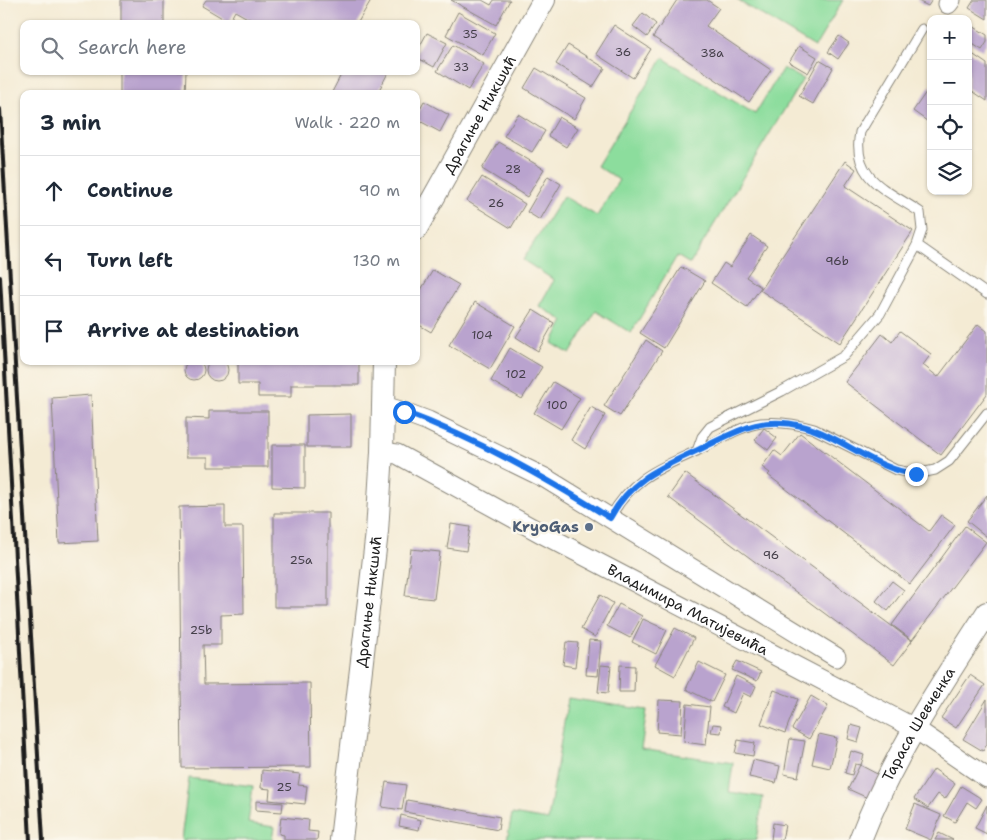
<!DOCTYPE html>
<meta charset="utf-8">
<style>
:root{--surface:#fff;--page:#f2f2f3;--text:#1f2937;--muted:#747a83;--line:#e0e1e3}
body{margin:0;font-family:"Shantell Sans",sans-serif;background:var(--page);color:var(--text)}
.controls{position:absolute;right:15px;top:15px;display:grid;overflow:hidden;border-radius:10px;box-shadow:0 1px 4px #0004}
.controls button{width:45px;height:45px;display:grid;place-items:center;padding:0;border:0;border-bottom:1px solid var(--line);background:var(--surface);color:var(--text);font:25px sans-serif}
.stop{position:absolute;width:15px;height:15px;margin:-11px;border:4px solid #1a73e8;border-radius:50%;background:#fff}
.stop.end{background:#1a73e8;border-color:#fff;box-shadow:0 1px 5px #0008}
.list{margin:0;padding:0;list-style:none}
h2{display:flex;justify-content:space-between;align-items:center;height:65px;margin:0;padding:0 20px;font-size:21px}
h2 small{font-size:16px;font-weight:400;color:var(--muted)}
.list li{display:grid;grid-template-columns:32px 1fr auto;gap:15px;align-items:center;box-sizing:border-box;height:70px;padding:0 20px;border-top:1px solid var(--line)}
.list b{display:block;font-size:19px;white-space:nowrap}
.list em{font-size:16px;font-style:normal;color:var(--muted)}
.icon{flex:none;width:28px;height:28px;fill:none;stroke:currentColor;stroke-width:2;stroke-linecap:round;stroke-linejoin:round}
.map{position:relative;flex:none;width:987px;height:840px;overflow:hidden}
.search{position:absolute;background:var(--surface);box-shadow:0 1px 4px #0004;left:20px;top:20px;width:400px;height:55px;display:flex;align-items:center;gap:12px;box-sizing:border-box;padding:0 18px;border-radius:10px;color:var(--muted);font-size:19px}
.panel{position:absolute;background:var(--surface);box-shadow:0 1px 4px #0004;left:20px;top:90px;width:400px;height:275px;border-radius:10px}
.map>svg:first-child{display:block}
.green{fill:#8cdd9d;stroke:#547c5c}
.building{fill:#b9a3ce}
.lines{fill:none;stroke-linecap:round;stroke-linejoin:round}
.service-casing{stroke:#888478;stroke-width:11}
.minor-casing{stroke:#888478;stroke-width:21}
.tertiary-casing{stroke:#888478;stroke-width:24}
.service{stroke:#fff;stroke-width:9}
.minor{stroke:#fff;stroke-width:19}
.tertiary{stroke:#fff;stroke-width:22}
.rail{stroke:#1c1c1c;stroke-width:4}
.route{stroke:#1a73e8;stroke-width:6}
.service-dot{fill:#5c6f8a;stroke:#fbf7ec;stroke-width:2}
.labels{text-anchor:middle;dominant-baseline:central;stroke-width:5;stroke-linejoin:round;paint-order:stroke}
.number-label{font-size:12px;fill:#433e48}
.street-label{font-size:15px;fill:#1c1c1c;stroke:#fbf7ec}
.service-label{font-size:15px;font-weight:bold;fill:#4e5e75;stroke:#fbf7ec;text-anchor:end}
</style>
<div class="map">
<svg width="987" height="840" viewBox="0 0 987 840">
<rect width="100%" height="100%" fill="#fbf7ec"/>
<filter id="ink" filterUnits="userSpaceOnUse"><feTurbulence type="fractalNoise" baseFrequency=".02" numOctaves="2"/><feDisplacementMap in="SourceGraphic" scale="10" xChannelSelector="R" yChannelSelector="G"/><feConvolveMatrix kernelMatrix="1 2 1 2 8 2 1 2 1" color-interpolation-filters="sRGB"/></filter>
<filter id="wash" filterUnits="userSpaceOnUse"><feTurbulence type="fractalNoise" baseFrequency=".0096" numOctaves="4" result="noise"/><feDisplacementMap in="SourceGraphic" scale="20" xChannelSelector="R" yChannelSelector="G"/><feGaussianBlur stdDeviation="1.12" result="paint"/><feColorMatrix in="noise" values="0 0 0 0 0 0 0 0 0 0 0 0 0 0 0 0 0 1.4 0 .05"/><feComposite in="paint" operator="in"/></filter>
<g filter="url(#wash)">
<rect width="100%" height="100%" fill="#f4ebd4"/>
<path class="green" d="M737,0H843L815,47Z
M663,58L755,114L783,68L803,79L690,264L677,256L631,333L596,311L570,354L552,343L564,321L539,306L554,280L523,260L563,196L597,216L619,180L597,166Z
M568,698L647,710L641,749L733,763L729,792L763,797L756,840H507L512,814L548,820Z
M189,778L253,786L248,823L274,827L272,840H181Z"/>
<g id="blocks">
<path class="building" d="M121,0H164V24H121Z
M206,0H371L357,24H258L235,11L229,22L202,6Z
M451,0H482L491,5L494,0H510L496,25Z
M677,0H707L719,8L706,26L771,70L749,102L653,37Z
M916,0H932L928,6Z
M974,0H987V19L969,8Z
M458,12L495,33L483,55L446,35Z
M643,13L656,24L647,37L633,26Z
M968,23L987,35V42L982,50L968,41Z
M614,25L651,49L633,78L596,54Z
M427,33L447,43L434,67L416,57V53Z
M839,36L849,43L838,59L828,52Z
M453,45L484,64L468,90L437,71Z
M568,45L605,68L593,87L556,64Z
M799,46L817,57L808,73L789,62Z
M968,51L987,64V101L968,88Z
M819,60L833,68L813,104L799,96Z
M536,68L586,98L574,119L524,88Z
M120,71H186L185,94H120Z
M343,71H389L377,94H331Z
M931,85V124L913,111Z
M424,101L449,115L440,132L416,119V116Z
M518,114L545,131L532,152L504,136Z
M559,117L578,128L566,147L548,136Z
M498,142L544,169L527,197L482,169Z
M845,161L856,169L845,186L913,231L840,343L760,290Z
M548,176L561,184L540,220L527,212Z
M482,177L525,204L511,228L467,201Z
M751,235L767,246L746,277L761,287L747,307L711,283L724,263L730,267Z
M681,267L705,281L664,348L640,333Z
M433,270L459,285L431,332L416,323V298Z
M475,302L515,326L490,369L449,345Z
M533,310L554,323L538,351L516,337Z
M978,324L987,331V394L941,455L845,382L882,334L892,342L900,331L931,354L923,365L938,377Z
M646,340L662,351L620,416L604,406Z
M510,348L542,367L522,399L491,381Z
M206 370a11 11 0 1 1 22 0a11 11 0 1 1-22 0Z
M184 370a10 10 0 1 1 20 0a10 10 0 1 1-20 0Z
M238,361H359V385H291V397H258V384H238Z
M553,382L580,398L561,429L534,413Z
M91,395L98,541L59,543L52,398Z
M591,407L605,415L585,449L571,440Z
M209,411H268V467H208V457H186V418L209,419Z
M351,414V447H307V415Z
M764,428L777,438L768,450L755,440Z
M800,433L929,531L941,515L955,525L910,584L768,475L770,473L762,467L774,450L782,456Z
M272,445H305V488L272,487Z
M685,473L912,641L894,665L668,497Z
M987,495V537L967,521Z
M225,506V527H243L244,614L221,615V645H203L204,684L310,683L311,767L182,768L179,507Z
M274,513H328V607H274Z
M451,524L470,527L466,551L447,548Z
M965,526L986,542L912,640L892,625Z
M411,549L440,552L434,599L405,596Z
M892,581L904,590L888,611L876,601Z
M600,595L613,603L595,637L581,629Z
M619,604L642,616L630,638L607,626Z
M643,619L667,630L656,654L632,642Z
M675,628L694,638L675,676L655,665Z
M589,640L601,641L598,676L586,675Z
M566,642L578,643L575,667L563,665Z
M737,661L761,672L757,681L732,670Z
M699,662L725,675L712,702L686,689Z
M601,665L611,666L608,693L598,692Z
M620,665L635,666L634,692H619Z
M970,675L985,685L956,728L941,718Z
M736,676L756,686L751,697L743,693L734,713L722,707Z
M774,690L798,699L785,733L761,724Z
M811,696L828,706L809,739L792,729Z
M987,699V744L983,751L963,739Z
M659,700L683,701L681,734L657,732Z
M687,704L710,707L706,745L684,742Z
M713,724L722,725L721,733L711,732Z
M851,725L862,728L858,742L848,739Z
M819,734L837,738L830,768L812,764Z
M790,739L805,741L798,777L784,774Z
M738,740L755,743L753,756L735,753Z
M851,751L864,755L861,765L855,764L852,775L845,773Z
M753,760L780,766L776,783L749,777Z
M860,765L881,776L870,799L848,789Z
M934,769L955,784L945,799L938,794L928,808L914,799Z
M262,770L300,774L298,785L307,786L305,804L269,800L270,789L261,788Z
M386,782L406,785L402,810L382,807Z
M961,786L982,799L976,808L967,802L955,822L944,816Z
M407,800L500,817L498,830L405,812Z
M256,801L283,803L282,812L256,810Z
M915,804L941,815L931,840L905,829Z
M987,805V834L975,828Z
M401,815L421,820L419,830L399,826Z
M281,817L309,820L308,831L318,832L317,840H284V835L279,834Z
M773,823L785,825L782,840H771Z
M939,833L953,840H935Z"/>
</g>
</g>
<g filter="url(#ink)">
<use href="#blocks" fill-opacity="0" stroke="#888478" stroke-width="1"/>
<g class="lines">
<defs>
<path id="service" d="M917,245L987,294
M697,451L702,437L710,427L782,391L844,356L880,314L917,245L922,230L920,212C887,190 851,179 860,132L922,29
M610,518C634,474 664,467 705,447C723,438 741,426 761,423C779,421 797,424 814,429L896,470L916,474L935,470L949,461L987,413"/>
<g id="minor">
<path d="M948,4L951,0"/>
<path d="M383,406L404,412L428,421L545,478L836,657"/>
<path id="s1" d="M382,452L397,454L541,533L914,728L987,778"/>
</g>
<g id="tertiary">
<path id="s2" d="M416,229L544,0"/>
<path id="s3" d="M341,840L377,532L382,452L384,361"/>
<path id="s4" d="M860,840C892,757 939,688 987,613"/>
</g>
</defs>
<use href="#service" class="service-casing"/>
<use href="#minor" class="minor-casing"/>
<use href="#tertiary" class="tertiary-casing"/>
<use href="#service" class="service"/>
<use href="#minor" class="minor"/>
<use href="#tertiary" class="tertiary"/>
<path class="rail" d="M0,109L43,840
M0,277L30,840"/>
</g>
</g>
<g class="lines" filter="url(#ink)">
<path class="route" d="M404,412C477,439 544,477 610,518C631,479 660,468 698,450C735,433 758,415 802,426C842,436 875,470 916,474"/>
</g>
<circle class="service-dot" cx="589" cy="527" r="5"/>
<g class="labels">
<g class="number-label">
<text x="470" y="34">35</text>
<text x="623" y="52">36</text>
<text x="712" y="53">38a</text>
<text x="461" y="67">33</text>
<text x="513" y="169">28</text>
<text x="496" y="203">26</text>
<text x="837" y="261">96b</text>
<text x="482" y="335">104</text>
<text x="516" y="374">102</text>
<text x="557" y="405">100</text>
<text x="771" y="555">96</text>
<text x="301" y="560">25a</text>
<text x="201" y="630">25b</text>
<text x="284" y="787">25</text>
</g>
<g class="street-label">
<text stroke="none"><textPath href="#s2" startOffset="131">Драгиње Никшић</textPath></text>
<text stroke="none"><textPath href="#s3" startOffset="240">Драгиње Никшић</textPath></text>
<text stroke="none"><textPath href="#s1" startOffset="345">Владимира Матијевића</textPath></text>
<text stroke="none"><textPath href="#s4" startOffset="130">Тараса Шевченка</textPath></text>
</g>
<g class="service-label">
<text x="579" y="527">KryoGas</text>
</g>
</g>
</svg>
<div class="controls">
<button>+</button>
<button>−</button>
<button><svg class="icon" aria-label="locate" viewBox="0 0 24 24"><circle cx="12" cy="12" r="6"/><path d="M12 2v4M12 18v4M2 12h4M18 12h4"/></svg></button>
<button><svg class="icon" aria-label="layers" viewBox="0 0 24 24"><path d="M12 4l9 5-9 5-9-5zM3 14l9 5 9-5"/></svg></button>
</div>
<div class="stop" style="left:404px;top:412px"></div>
<div class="stop end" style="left:916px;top:474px"></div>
<div class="search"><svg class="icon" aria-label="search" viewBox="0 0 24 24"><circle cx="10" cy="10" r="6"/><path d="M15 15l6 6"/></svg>Search here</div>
<section class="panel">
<h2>3 min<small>Walk · 220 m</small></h2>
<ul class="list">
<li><svg class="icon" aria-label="ahead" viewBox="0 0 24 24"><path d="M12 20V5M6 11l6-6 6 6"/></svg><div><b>Continue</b></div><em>90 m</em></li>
<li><svg class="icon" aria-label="left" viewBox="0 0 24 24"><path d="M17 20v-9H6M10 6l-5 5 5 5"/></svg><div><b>Turn left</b></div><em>130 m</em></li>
<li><svg class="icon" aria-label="arrive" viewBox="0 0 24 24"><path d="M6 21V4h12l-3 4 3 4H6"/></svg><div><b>Arrive at destination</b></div></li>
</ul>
</section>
</div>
